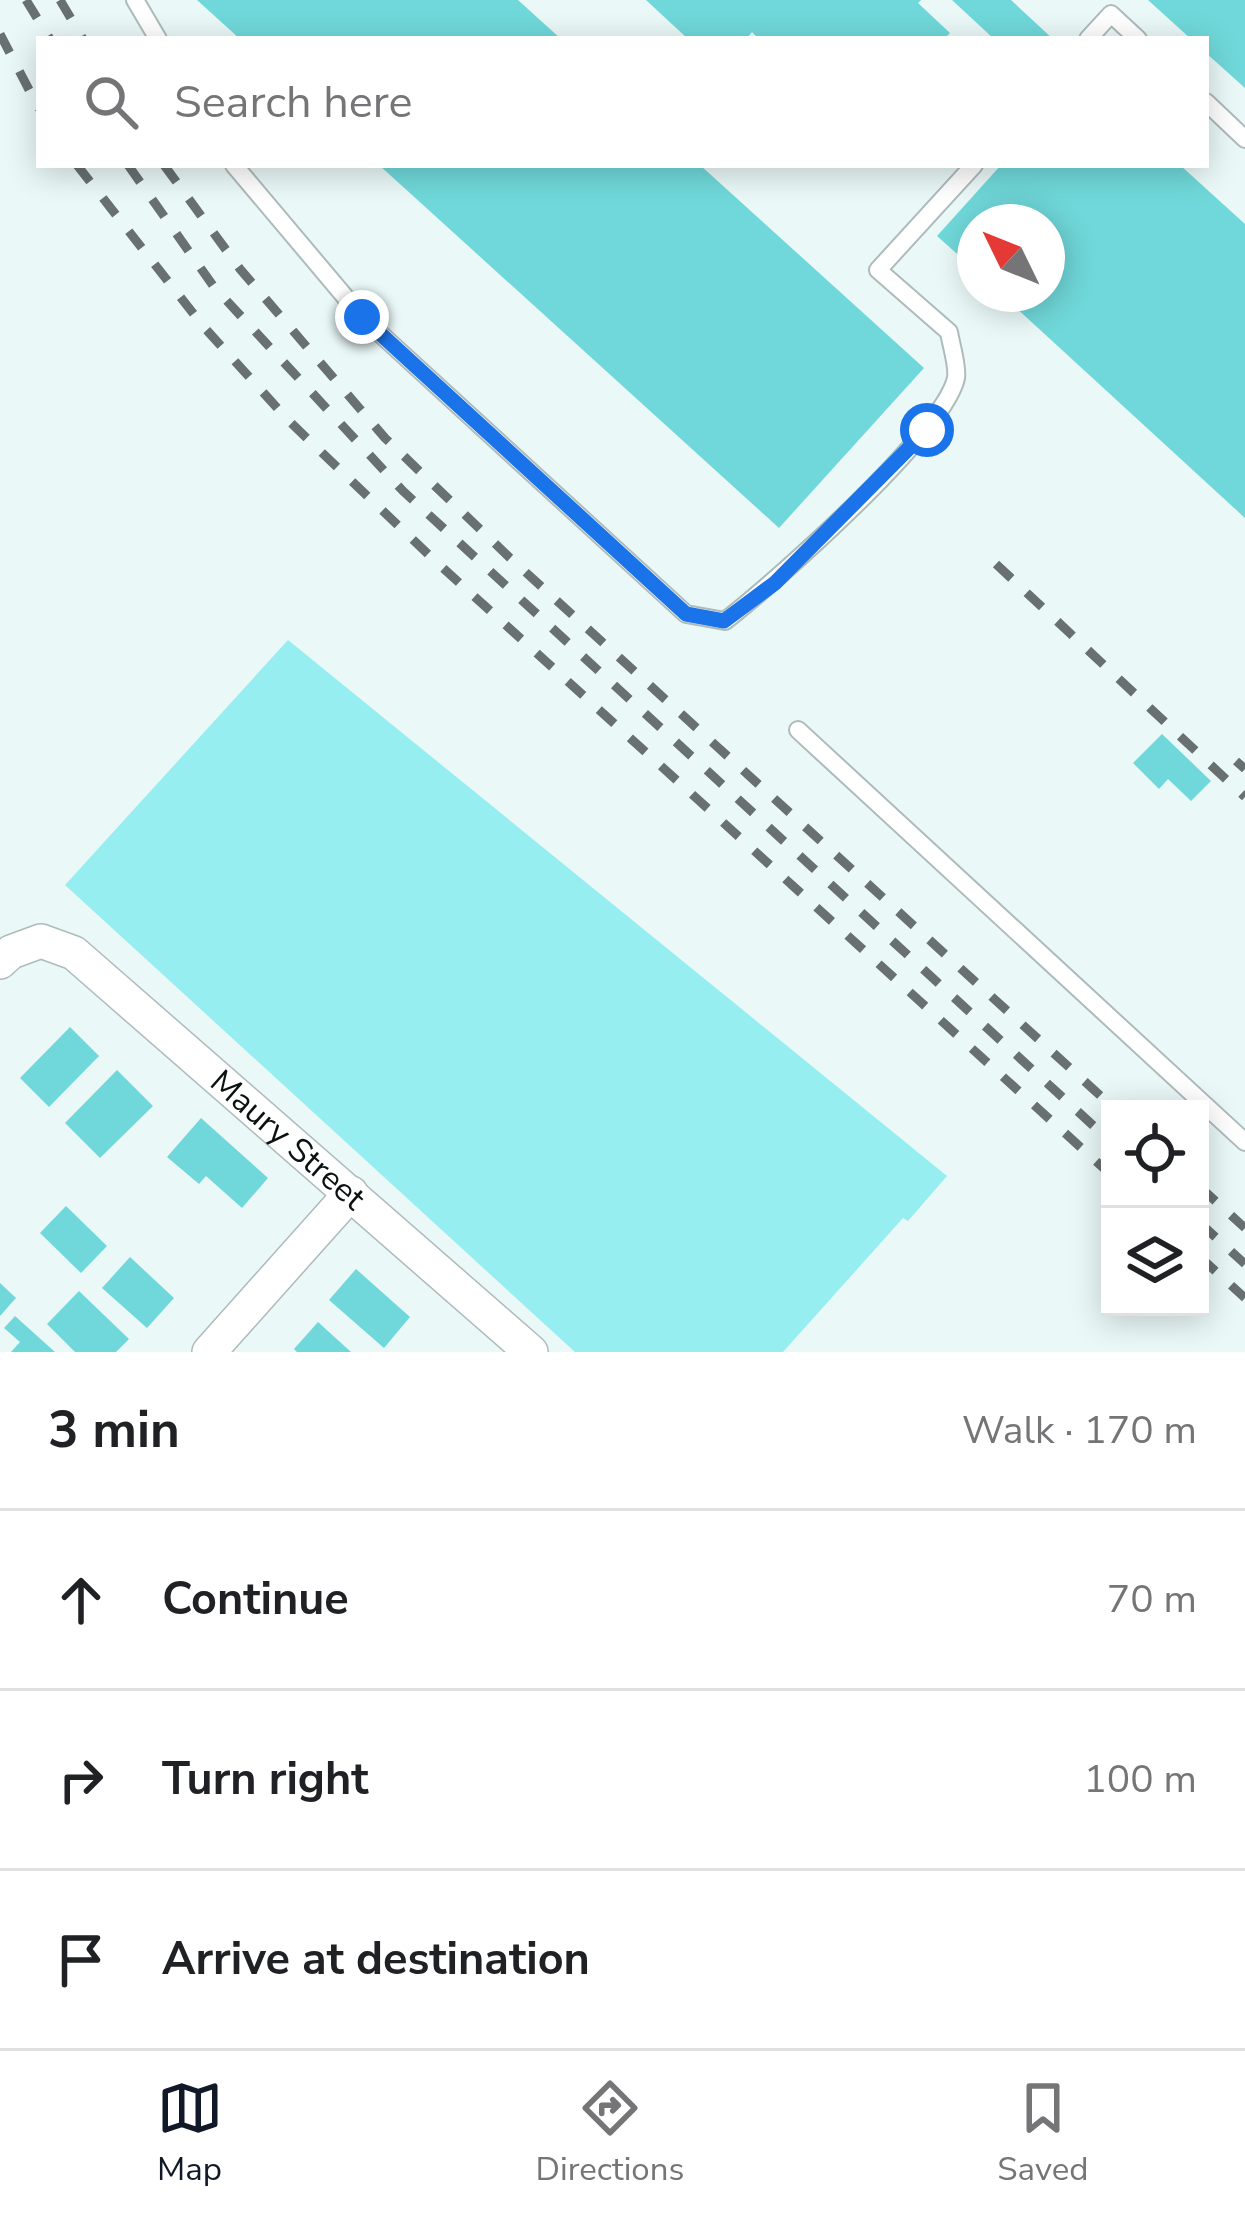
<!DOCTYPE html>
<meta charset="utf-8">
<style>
:root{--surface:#fff;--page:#f2f2f2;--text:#202124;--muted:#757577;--line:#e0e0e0;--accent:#111827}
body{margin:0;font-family:"Nunito Sans",sans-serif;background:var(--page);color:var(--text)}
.controls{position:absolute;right:36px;bottom:36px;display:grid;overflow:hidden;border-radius:0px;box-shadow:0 6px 30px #0003}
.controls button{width:108px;height:108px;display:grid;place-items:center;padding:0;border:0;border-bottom:3px solid var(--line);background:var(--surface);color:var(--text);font:60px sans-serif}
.compass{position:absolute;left:957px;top:204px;width:108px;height:108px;border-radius:50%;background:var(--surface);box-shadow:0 6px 30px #0003;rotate:313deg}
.stop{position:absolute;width:36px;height:36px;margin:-27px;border:9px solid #1a73e8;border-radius:50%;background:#fff}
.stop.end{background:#1a73e8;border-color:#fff;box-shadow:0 3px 12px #0008}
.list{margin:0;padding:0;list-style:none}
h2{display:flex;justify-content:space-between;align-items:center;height:156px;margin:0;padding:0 48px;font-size:51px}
h2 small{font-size:39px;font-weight:400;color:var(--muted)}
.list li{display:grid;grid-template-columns:78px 1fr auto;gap:36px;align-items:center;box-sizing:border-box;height:180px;padding:0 48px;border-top:3px solid var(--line)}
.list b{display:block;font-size:45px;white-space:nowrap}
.list em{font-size:39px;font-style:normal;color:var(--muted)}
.icon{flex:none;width:66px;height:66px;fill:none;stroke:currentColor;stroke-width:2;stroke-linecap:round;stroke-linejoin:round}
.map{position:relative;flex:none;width:1245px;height:1352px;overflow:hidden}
.search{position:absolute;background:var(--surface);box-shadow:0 6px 30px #0003;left:36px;right:36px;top:36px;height:132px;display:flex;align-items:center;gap:30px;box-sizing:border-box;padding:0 42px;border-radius:0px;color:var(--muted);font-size:45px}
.sheet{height:696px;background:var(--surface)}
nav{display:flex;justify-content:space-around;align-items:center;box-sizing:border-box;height:168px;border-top:3px solid var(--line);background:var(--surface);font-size:33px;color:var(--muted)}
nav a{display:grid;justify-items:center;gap:6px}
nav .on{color:var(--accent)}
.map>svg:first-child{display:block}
.green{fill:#97eef0}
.building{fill:#70d8da}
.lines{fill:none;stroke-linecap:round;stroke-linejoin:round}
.service-casing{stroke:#aebbbb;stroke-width:20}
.minor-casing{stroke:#aebbbb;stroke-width:36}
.service{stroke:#fff;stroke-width:16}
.minor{stroke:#fff;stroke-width:33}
.rail{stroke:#687070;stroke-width:9;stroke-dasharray:21 21;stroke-linecap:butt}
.route{stroke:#1a73e8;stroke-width:15}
.labels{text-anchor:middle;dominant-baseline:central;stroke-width:12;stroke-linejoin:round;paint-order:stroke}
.street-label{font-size:33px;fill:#0b1010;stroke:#fff}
</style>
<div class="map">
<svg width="1245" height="1352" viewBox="0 0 1245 1352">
<rect width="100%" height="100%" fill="#eaf8f8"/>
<path class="green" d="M288,640L947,1176L908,1221L903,1218L783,1352H575L65,885Z"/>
<path class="building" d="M197,0H518L561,39H240Z
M646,0H921L918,3L950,33L944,39H759L752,32L746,39H688Z
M952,0H1011L1053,39H994Z
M1148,0H1245V88L1206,53V39H1191Z
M379,165H700L924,368L779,528Z
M1001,165H1180L1245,224V518L1001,294H1047V222H975V270L937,236Z
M1162,734L1211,781L1191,801L1168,779L1159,789L1133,763Z
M70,1027L99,1056L49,1107L20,1078Z
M117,1070L153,1106L100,1158L65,1123Z
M201,1118L268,1178L242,1208L206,1176L199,1184L167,1157Z
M66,1206L107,1246L81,1273L40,1233Z
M130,1257L174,1298L147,1328L102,1288Z
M356,1269L410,1317L384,1348L329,1300Z
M0,1283L16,1298L0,1316Z
M79,1291L129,1339L116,1352H75L47,1324Z
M15,1316L55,1352H11L20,1342L4,1328Z
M318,1322L351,1352H297L294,1349Z"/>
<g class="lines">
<defs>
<path id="service" d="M135,0L158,39
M1088,39L1111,14L1138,39
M1206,102L1245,139
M234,165L362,317L686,614L725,621C774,583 944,433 956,378C958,366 951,345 949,332L878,270L974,165
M798,730L1245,1142"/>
<g id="minor">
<path id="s1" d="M0,962L11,952L41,941L74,953L531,1352"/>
<path d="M209,1352L351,1193"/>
</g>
</defs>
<use href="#service" class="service-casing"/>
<use href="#minor" class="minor-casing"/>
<use href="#service" class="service"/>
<use href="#minor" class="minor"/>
<path class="rail" d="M26,0L50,39
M60,0L83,39
M0,34L39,109
M77,165L203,326L289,421L432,558L1110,1174
M128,165L214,287L403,491L1110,1141
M164,165L240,269L385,438L510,558L1115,1109
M996,564L1245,797
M1236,761L1245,769
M1200,1187L1245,1228
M1200,1223L1245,1264
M1200,1257L1245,1298"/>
</g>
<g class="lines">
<path class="route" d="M362,317L686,614L724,621L775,583L927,430"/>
</g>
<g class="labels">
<g class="street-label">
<text stroke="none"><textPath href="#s1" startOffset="366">Maury Street</textPath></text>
</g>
</g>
</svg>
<div class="controls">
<button><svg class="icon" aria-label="locate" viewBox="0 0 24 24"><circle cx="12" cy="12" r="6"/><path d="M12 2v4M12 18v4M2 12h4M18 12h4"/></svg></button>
<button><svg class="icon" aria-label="layers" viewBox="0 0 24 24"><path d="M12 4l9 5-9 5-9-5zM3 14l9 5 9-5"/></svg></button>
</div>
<svg class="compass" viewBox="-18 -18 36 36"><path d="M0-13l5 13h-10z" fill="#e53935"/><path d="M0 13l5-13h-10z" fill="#757577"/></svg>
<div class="stop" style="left:927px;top:430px"></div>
<div class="stop end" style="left:362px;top:317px"></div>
<div class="search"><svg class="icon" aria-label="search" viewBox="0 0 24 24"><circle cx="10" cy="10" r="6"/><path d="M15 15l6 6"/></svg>Search here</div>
</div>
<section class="sheet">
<h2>3 min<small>Walk · 170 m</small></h2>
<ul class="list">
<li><svg class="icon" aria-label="ahead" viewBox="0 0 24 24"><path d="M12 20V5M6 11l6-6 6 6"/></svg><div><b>Continue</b></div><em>70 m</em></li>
<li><svg class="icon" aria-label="right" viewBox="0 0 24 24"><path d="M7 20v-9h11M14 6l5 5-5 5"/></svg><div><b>Turn right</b></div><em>100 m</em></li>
<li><svg class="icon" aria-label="arrive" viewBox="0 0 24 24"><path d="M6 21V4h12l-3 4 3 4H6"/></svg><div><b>Arrive at destination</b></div></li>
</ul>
</section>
<nav>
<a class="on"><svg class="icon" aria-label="map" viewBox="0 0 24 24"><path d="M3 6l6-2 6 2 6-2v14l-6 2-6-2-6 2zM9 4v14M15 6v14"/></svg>Map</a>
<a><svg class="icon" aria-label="directions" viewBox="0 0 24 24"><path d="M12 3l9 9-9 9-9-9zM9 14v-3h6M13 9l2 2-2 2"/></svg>Directions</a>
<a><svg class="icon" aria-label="saved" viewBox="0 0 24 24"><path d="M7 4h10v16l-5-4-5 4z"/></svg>Saved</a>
</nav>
